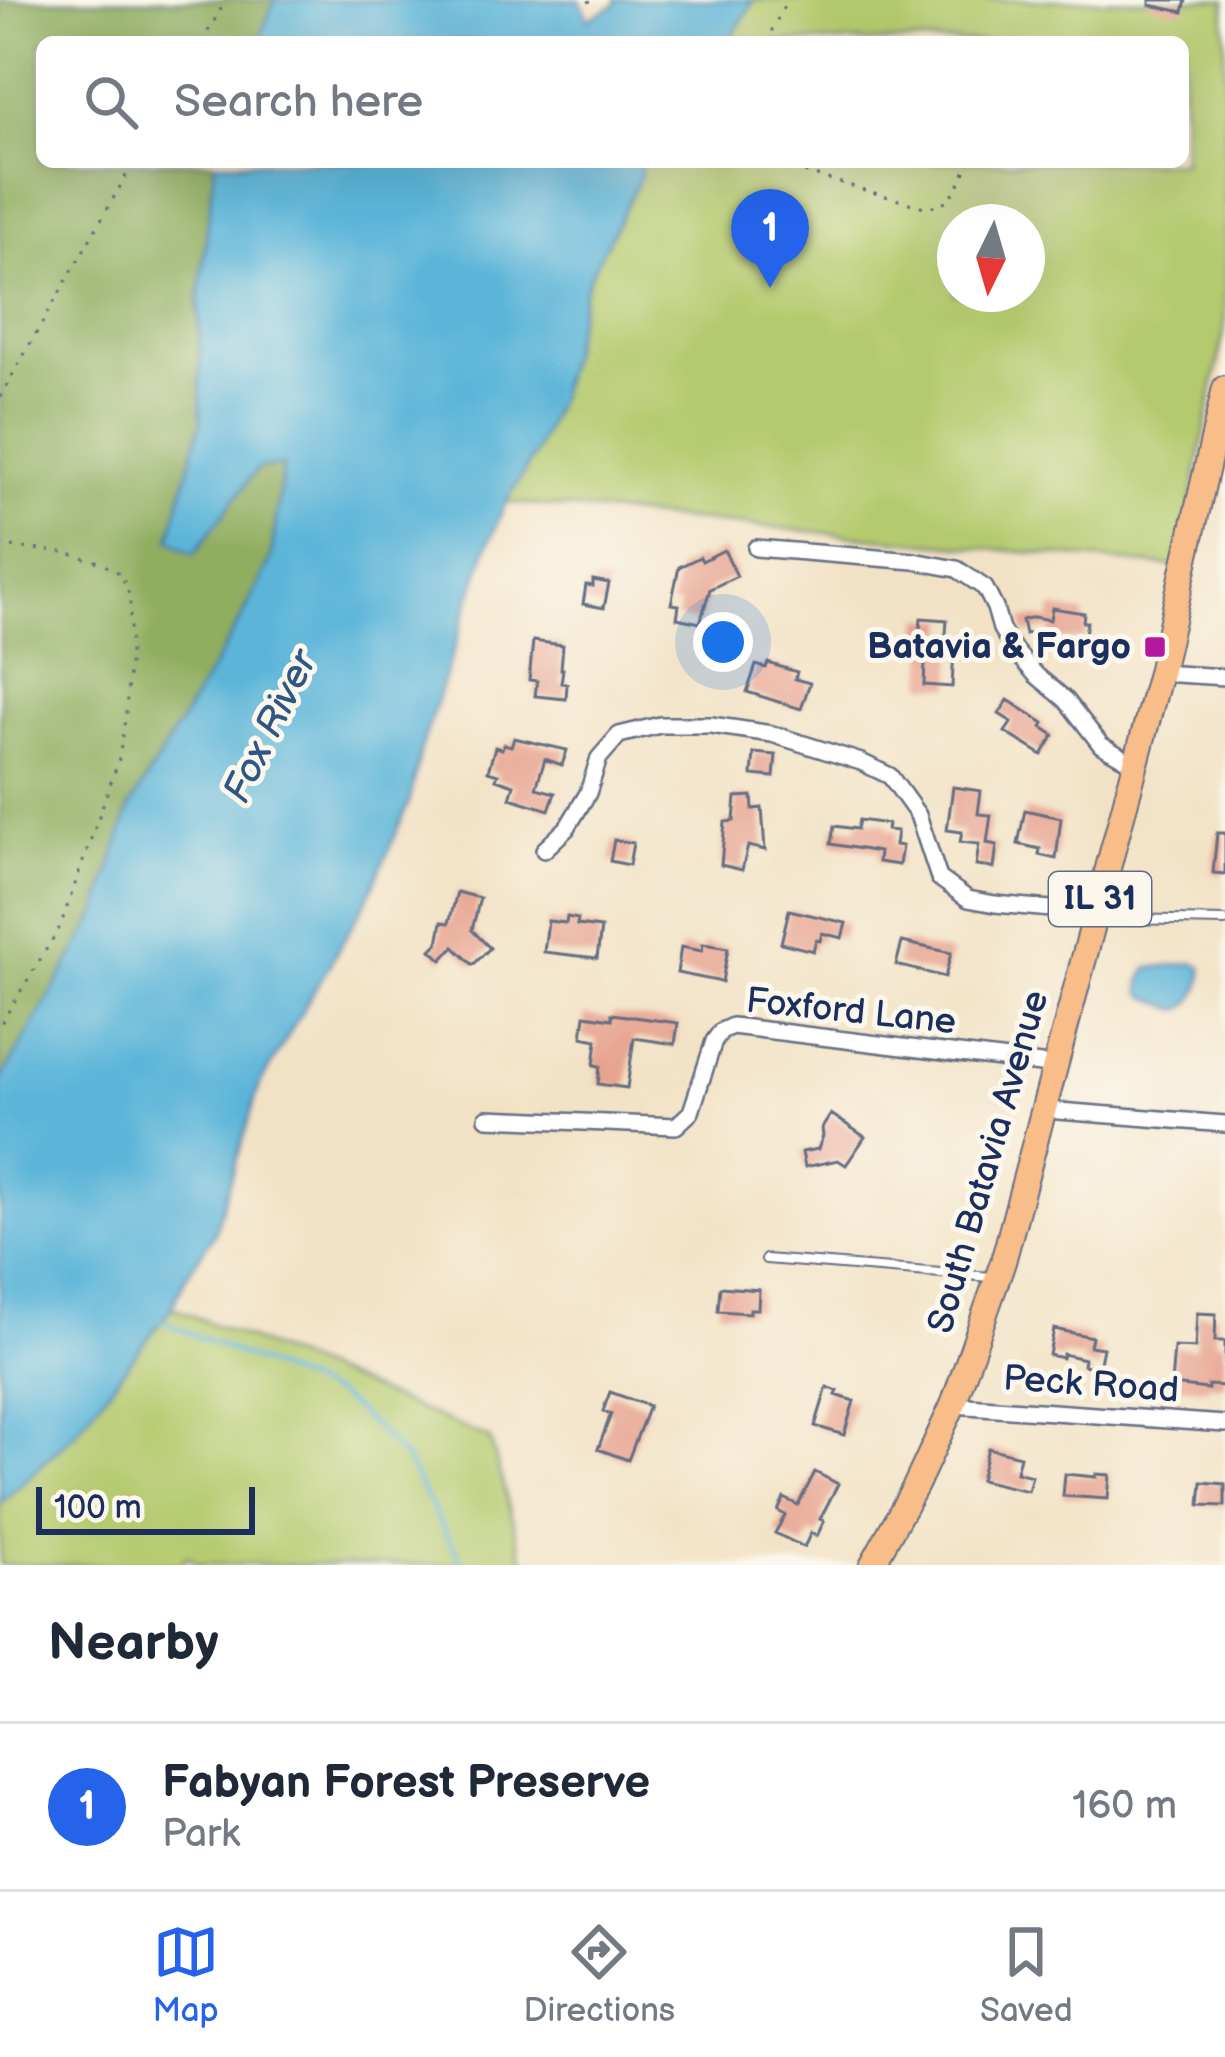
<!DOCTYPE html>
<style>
:root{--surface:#fff;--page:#f6f6f7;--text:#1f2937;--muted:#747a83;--line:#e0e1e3;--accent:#2563eb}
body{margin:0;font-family:"Balsamiq Sans",sans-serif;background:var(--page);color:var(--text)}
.compass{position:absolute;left:937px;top:204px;width:108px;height:108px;border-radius:50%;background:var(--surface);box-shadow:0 12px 48px #0002;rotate:185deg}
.scale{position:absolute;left:36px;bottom:30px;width:219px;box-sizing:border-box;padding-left:12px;border:6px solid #1b2f5e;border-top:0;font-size:33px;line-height:42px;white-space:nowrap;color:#1b2f5e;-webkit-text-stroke:9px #fbf7ec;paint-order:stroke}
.you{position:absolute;left:723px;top:642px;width:42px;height:42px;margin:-30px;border:9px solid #fff;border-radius:50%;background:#1a73e8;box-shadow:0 0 0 18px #1a73e833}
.badge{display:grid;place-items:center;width:78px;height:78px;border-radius:50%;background:var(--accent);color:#fff;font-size:39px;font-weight:700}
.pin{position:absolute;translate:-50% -99px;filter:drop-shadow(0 3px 6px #0008)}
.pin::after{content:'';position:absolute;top:63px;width:42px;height:36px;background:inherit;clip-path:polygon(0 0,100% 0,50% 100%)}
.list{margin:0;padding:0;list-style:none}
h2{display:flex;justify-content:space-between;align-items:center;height:156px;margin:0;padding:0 48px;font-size:51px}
h2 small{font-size:39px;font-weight:400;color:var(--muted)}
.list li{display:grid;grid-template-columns:78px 1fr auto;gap:36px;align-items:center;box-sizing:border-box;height:168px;padding:0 48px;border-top:3px solid var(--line)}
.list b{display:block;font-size:45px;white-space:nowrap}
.list p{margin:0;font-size:39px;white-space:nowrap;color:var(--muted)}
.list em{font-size:39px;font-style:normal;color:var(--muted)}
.icon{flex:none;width:66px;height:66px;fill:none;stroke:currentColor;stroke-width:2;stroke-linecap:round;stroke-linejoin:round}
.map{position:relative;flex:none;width:1225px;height:1565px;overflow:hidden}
.search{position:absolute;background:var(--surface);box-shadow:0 12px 48px #0002;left:36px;right:36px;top:36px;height:132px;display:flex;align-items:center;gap:30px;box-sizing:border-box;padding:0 42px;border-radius:18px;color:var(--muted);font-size:45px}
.sheet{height:324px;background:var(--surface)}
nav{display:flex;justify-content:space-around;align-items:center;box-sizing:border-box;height:168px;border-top:3px solid var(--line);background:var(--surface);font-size:33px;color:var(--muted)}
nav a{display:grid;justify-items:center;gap:6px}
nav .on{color:var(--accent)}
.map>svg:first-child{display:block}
.green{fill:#b5ca6e;stroke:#687c66;stroke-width:3;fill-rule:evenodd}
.forest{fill:#90ae61;stroke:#566e60;stroke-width:3}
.water{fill:#5cb5d9;stroke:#3c729c;stroke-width:3}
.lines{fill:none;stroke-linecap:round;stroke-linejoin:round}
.stream{stroke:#5cb5d9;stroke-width:4.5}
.building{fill:#e7a28f}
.service-casing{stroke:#666e82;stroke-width:12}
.minor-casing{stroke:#666e82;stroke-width:20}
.primary-casing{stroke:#666e82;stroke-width:28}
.path{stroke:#666e82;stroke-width:3;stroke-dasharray:3 9;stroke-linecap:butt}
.service{stroke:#fff;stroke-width:8}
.minor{stroke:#fff;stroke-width:15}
.primary{stroke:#f8bd89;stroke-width:24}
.poi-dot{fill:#b5179e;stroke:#fbf7ec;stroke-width:4.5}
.labels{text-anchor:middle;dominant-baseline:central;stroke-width:10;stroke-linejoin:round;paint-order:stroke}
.shield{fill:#fbf7ec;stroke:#5e6b89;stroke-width:3}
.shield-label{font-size:33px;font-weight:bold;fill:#1b2f5e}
.poi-label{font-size:36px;font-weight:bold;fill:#1b2f5e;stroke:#fbf7ec;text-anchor:end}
.street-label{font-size:36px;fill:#1b2f5e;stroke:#fbf7ec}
.water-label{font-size:39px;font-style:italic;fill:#2e5783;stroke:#fbf7ec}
</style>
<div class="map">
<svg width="1225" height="1565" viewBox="0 0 1225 1565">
<rect width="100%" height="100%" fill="#fbf7ec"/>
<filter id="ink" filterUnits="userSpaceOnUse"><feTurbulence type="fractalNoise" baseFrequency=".00833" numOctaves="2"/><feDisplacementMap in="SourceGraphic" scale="24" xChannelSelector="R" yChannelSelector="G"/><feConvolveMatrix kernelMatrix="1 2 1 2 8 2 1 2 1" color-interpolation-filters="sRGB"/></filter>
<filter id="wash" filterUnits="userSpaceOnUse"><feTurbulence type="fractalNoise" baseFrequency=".004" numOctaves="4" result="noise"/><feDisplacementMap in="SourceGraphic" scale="48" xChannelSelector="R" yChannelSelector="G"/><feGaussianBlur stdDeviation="2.7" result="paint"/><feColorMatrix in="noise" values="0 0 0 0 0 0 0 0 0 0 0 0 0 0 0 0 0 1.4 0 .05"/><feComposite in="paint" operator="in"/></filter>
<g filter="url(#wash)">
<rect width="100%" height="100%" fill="#f2e2c5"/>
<path class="green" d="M754,0H1225V327L1178,567L506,502L535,454L557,400L587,282L640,176L641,162H1183V42H729ZM955,222H1027V294H955Z
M172,1307L490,1439L525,1565H200L186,1556L181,1565H0V1504L75,1433Z"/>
<path class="forest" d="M0,0H275L258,42H42V162H215L199,300L201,422L170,539L195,553L257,468L283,466L271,559L243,616L129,808L97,915L0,1082Z"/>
<path class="water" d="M275,0H580L589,19L615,5L616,0H754L729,42H258Z
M215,162H641V176L587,282L557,400L535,454L506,502L488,545L421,749L410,800L368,898L260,1084L214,1234L186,1277L172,1307L75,1433L0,1504V1082L97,915L129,809L243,616L271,559L283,466L258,468L194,554L170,539L201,422L199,300Z
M1194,963L1202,968C1204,981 1201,987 1194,998C1183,1016 1176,1009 1160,1002C1142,994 1156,1004 1141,992V981L1148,968Z"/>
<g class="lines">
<path class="stream" d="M159,1320L338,1396L374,1426L406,1460L463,1565"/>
</g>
<g id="blocks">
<path class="building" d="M1150,0H1186L1183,12L1150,5Z
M724,550L737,576L710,589L700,623L677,618L679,605L671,604L679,567L700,557L702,561Z
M593,580L609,583L604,608L583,604L586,585L593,586Z
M1052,608L1084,613L1083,622H1087L1084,640L1074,638V641L1050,638L1051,628L1025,634L1022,620L1034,617L1050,620Z
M921,618L947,620L945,648H954L952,687L924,685L926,640H919Z
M533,641L563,645L561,669H563L561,683L567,684L566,699L535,696L537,681L529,680Z
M768,663L797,672L795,679L810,683L801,709L747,692L756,665L766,668Z
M1008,700L1044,723L1042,727L1054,735L1042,755L1005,732L1012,722L999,714Z
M514,738L567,750L562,765L545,759L536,788L555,793L549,810L510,798L514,785L496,779L498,774L488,771L495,747L502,749L504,744L511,746Z
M754,753L776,755L774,777L752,775Z
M953,787L981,791L978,814L991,815L987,843L997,845L994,868L976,866L979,844L960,842L962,832L947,830Z
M752,796L753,809L762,808L765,850L748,846L742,870L721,865L725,822L734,821L736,797Z
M1025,810L1061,818L1056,859L1039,855L1040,849L1018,844Z
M859,820L888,824L887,830L897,831L895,845L902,846L899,865L878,862L879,852L831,844L834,826L857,829Z
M1217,833H1225V874L1213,873Z
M614,840L633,843L629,865L610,861Z
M457,892L480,898L472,930L490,948L473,965L454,947L442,960L431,950L438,943L442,922L449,923Z
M789,910L846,923L842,938L822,933L820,941L816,940L813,951L781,943Z
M567,917L578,919L577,925L601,928L597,958L544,952L548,921L566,923Z
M902,942L951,953L945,977L896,965Z
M703,944L728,948L722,982L677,973L681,947L702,951Z
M612,1014L678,1023L675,1044L634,1038L627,1088L598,1084L600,1066L594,1065L597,1040L582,1037L585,1015L612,1019Z
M831,1114L865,1137L846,1165L838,1160L805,1167L802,1152L818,1149L823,1136L822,1128Z
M720,1287L759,1290L758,1309H750V1313L718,1311Z
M1197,1313L1216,1314L1215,1341H1225V1386L1208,1385V1389L1171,1385L1174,1347L1195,1348Z
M1054,1329L1092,1337L1090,1346L1103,1348L1099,1368L1083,1365L1084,1359L1063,1354L1062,1358L1049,1355Z
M827,1387L838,1391L836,1395L854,1401L844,1435L815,1426Z
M610,1392L649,1406L628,1460L598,1449L611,1414L603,1411Z
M988,1448L1020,1456L1016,1472L1032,1476L1028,1491L980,1480Z
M815,1472L838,1484L820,1519L824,1521L817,1536L811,1533L804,1547L775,1533L785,1515L778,1511L784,1498L798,1505Z
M1065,1474L1096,1477V1474L1110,1475L1108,1499L1063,1496Z
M1202,1482L1225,1484V1506L1200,1505Z"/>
</g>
</g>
<g filter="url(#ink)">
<use href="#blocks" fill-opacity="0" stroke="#666e82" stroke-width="3"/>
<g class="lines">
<defs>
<path id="service" d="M1101,914L1123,919L1225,921
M766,1259L991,1277"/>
<path id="minor" d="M756,548L914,561L957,569L985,588L995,608L1001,629L1015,651L1036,675L1066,700L1101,745L1136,765
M1160,673L1225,677
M544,850L567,828L588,793L599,758L619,735L660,725H711L772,734L861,762L890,776L918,815L939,878L968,899L995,904L1096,913
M1046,1110L1225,1124
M487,1118L676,1126L691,1112L714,1041L721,1031L732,1026L1057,1066
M953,1405L1225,1424"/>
<path id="primary" d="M872,1565L916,1485L953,1405L1003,1262L1160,673L1225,388"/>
</defs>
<use href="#service" class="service-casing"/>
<use href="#minor" class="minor-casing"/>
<use href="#primary" class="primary-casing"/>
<path class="path" d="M589,0L591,7
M202,42L226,0
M766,42L787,0
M770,162L919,206C953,209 956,188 970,162
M0,397L134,162
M0,546L63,552L99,562L121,574L130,597V650L126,713L119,759L60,927L0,1025"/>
<use href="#service" class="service"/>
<use href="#minor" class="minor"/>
<use href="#primary" class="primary"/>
</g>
</g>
<rect class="poi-dot" x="1143" y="635" width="24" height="24" rx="6"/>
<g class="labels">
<rect class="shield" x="1049" y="872" width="102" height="54" rx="9"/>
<g class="shield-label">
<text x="1100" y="899">IL 31</text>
</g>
<g class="poi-label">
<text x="1131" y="647">Batavia &amp; Fargo</text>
</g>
<g class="street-label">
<text transform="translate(851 1012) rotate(6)">Foxford Lane</text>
<text transform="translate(989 1162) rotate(-74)">South Batavia Avenue</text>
<text transform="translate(1091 1385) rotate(4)">Peck Road</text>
</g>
<g class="water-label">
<text transform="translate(271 727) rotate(-64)">Fox River</text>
</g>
</g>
</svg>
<svg class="compass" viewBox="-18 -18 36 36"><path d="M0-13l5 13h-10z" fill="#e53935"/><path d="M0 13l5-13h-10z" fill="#747a83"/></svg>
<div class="scale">100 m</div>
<div class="you"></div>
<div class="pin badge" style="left:770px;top:288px">1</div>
<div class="search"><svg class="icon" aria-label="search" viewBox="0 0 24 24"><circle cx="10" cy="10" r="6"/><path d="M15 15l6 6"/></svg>Search here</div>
</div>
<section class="sheet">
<h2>Nearby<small></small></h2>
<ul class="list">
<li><span class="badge">1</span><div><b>Fabyan Forest Preserve</b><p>Park</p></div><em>160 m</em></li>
</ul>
</section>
<nav>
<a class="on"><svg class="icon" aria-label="map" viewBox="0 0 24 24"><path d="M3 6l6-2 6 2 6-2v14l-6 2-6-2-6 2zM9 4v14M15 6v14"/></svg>Map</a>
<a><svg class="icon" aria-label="directions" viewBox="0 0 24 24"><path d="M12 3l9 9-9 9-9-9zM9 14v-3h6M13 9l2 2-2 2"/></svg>Directions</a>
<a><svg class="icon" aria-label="saved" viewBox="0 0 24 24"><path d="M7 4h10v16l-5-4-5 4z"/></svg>Saved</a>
</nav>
